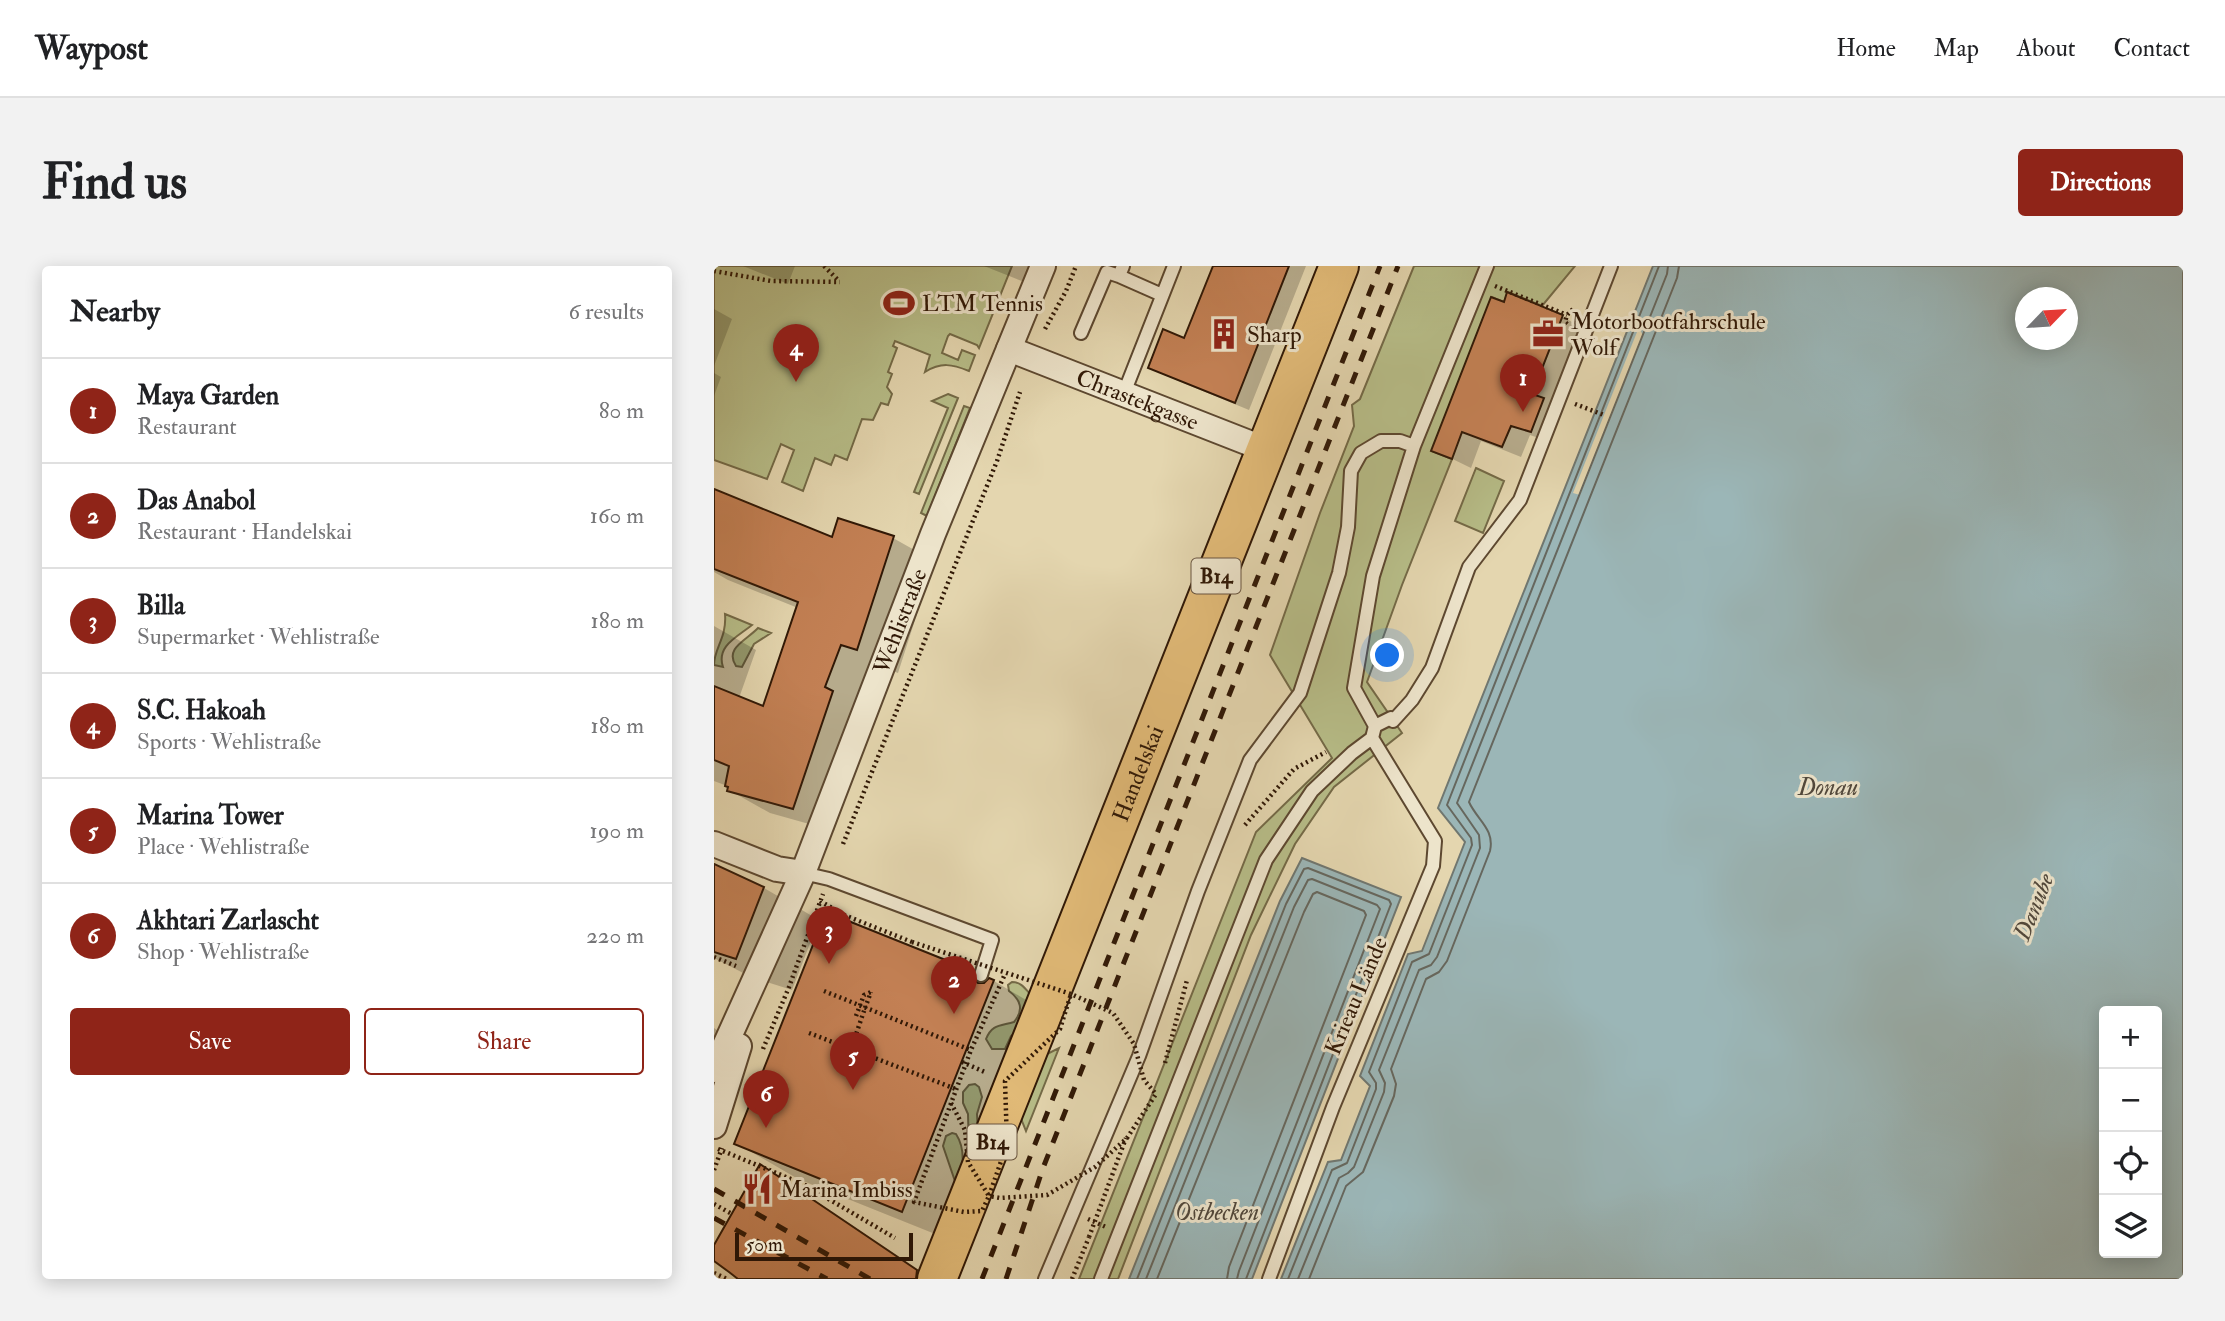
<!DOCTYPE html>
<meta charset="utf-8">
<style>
:root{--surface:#fff;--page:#f2f2f2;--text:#202124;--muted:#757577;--line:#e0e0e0;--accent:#8f2418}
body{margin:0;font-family:"IM FELL Double Pica",serif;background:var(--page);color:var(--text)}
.controls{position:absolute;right:21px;bottom:21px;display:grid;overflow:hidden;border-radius:7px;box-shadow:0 4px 18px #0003}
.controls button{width:63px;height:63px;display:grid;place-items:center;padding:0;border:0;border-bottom:2px solid var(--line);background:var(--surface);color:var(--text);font:35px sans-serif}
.compass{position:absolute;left:1301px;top:21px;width:63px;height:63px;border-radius:50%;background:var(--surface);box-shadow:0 4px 18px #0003;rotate:65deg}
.scale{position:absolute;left:21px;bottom:18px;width:178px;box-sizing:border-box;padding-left:7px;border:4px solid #301806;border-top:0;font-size:19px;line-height:24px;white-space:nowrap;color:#301806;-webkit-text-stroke:5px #ede4cb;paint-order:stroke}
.you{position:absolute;left:674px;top:390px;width:24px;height:24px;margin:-18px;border:5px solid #fff;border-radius:50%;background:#1a73e8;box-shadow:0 0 0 10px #1a73e833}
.badge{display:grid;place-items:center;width:46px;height:46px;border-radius:50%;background:var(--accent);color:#fff;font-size:23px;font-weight:700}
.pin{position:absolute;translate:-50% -58px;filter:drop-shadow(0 2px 4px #0008)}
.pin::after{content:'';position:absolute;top:37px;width:24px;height:21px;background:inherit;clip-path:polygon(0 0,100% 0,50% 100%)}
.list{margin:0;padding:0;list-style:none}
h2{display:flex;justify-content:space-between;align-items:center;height:91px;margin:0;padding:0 28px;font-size:30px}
h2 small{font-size:23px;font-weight:400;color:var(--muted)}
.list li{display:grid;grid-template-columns:46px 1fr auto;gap:21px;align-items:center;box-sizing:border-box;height:105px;padding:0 28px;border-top:2px solid var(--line)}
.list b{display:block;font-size:26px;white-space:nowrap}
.list p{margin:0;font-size:23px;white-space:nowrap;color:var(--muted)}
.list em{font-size:23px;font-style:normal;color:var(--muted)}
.actions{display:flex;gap:14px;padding:21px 28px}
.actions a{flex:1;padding:16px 0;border:2px solid var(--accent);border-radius:7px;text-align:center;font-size:24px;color:var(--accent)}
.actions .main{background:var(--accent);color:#fff}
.icon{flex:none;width:38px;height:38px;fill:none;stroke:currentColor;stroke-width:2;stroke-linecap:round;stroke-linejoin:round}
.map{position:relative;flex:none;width:1469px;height:1013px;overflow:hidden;border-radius:7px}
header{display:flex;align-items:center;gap:42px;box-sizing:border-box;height:98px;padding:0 35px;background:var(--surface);border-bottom:2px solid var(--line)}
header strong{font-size:33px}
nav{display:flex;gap:38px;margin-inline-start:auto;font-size:24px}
.intro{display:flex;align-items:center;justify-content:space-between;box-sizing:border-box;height:168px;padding:0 42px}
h1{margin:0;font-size:49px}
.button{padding:18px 32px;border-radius:7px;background:var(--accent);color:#fff;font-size:24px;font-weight:700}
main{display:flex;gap:42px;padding:0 42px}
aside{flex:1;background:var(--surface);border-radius:7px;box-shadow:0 4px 18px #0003}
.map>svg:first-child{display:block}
.green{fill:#b7bd88;stroke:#746a47;stroke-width:2}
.water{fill:#9bb6b7;stroke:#707770;stroke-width:2;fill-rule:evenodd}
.pier{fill:#e4d6af}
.shadow{fill:#0003}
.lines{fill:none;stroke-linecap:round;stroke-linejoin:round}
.shore{stroke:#66675e;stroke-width:2}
.building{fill:#c38054;stroke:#301806;stroke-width:2}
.lane-casing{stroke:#5d4830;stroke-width:16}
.street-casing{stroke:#5d4830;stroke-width:28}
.primary-casing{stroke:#301806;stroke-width:42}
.path{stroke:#301806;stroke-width:4.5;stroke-dasharray:2 3.5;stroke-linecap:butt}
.lane{stroke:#ede4cb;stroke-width:12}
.street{stroke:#ede4cb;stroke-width:24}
.primary{stroke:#e2bb78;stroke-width:38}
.rail{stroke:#301806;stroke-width:5;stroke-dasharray:12 12;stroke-linecap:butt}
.path-bridge{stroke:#301806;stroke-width:4.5;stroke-dasharray:2 3.5;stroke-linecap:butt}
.labels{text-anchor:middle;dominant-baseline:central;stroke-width:6;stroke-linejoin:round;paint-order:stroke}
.shield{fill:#ede4cb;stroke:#695541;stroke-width:2}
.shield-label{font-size:21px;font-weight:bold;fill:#301806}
.poi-label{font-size:23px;fill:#301806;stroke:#ede4cb;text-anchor:start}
.street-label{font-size:23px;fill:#301806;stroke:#ede4cb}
.water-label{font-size:24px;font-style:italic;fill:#50473b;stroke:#ede4cb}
</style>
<header>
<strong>Waypost</strong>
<nav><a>Home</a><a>Map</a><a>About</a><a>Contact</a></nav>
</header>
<div class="intro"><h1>Find us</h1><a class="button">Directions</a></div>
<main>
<aside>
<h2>Nearby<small>6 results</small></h2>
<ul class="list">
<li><span class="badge">1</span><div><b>Maya Garden</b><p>Restaurant</p></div><em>80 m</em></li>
<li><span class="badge">2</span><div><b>Das Anabol</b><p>Restaurant · Handelskai</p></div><em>160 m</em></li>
<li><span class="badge">3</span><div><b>Billa</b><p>Supermarket · Wehlistraße</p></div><em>180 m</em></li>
<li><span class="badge">4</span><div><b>S.C. Hakoah</b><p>Sports · Wehlistraße</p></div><em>180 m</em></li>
<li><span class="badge">5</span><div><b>Marina Tower</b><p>Place · Wehlistraße</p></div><em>190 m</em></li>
<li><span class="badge">6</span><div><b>Akhtari Zarlascht</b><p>Shop · Wehlistraße</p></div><em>220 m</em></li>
</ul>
<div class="actions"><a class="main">Save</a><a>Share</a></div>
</aside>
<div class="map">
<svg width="1469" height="1013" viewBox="0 0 1469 1013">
<rect width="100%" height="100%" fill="#e4d6af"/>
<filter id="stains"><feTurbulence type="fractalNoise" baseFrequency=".00286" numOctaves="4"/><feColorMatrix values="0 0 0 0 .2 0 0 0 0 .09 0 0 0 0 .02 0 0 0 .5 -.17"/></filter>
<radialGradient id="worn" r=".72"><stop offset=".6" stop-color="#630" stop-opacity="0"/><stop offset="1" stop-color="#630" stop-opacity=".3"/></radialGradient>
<path class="green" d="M0,0H298L265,82L263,79L236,68L234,70L228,87L244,94L248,84L261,89L255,105C238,98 227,96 211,106L216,89L181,75L179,80L183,82L174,106L178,108L173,121L178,128L174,139L167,137L159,154L148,153L133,194L121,189L117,199L101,192L89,225L68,216L80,184L67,178L53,213L0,194Z
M700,0H861L828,40L794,26L790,36L778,31L718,185L738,193L688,319L653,416L688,467L620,521L581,578L537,669L404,1013H365L542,566L618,492L556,389L606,247L640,160L638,139L646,133Z
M234,128L244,132L205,228L200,226L234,142L218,135Z
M250,140L256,142L213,250L207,247Z
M762,202L790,215L769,267L741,255Z
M11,348L38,359C23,371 2,380 9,401L0,399C0,382 13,372 11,348Z
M44,362L57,367L40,378L28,401L22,400C10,382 33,374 44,362Z
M298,716C309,716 312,725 320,732L319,751L297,770L291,783H278L272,773C278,758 286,760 300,756C310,744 307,734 295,725L294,719Z
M345,782L312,865L306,850L329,790Z
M261,818L265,821L268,831L263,848L264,866L255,885L254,848L249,837V826L255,819Z
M238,867L242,868C253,885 248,905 244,924L229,880L232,870Z"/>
<path class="water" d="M939,0H1469V1013H567L614,896L627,894L656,820L646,810L694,688L708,685L751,576L724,542ZM1311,32H1353V74H1311ZM1390,745H1443V987H1390Z
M588,592L687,631L538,1013H415L566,635Z"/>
<path class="pier" d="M925,61L929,70L866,229L859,227Z"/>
<path class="shadow" d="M29,0H81L74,18Z
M270,0H317L310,16Z
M501,0H592L535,144L450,109L436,101L471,74Z
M794,28L849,51L867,61L837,138L848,145L836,176L816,169L807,191L767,175L757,202L720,184Z
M0,43L18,53L0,100Z
M0,107L7,111L0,130Z
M0,225L119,273L125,255L179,272L220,295L184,407L168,401L159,450L120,565L56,547L15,524L16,521L0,515V360L42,384L25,432L50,442L84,342L14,314L0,306Z
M0,600L50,622L105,654L78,724L37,711L0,692Z
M258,707L274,716L276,714L280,715L341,751L251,980L84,913L22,877Z
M0,762L31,783L0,846Z
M47,901L72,915L217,1013H28L0,993V983Z"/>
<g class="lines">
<path class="shore" d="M423,1013L572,638L590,603L594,602L675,634L677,638L532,1013
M432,1013L580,641L594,614L598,613L663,639L666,643L525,1005L523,1013
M443,1013L590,646L599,628L603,626L650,645L652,649L515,1001L513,1013
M574,1013L618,904L633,897L662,823V817L655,806L698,696L715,688L758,579L757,572L733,539L945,0
M584,1013L625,912L634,907L640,901L670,826L671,817L665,804L705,704L717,699L723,691L766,582L765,569L743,537L953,8L954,0
M595,1013L632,920L649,906L680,830L682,818L677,803L712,713L725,706L733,695L776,585C781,563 763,554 755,536L963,12L965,0"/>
</g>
<path class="building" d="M499,0H575L521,137L434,102L449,63L470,72Z
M793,26L849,49L818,128L830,132L817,166L797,160L788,181L748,166L738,193L717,185L777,31L790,36Z
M0,223L118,271L124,252L180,270L143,384L127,379L111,421L119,425L79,543L13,525L14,521L11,520L15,500L0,494V420L49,440L84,336L0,303Z
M0,598L50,621L22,693L0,686Z
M112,646L259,705V712L264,717H270L275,712L280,714L188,946L20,878Z
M46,898L203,1004L202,1013H24L15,1006L0,995V979Z"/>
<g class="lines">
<defs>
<path id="lane" d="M409,0L405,10L448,29
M367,67L393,6L405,10
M410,127L460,0
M661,460L677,452L679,455L698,434L718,402L755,301L806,234L897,0
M89,607L115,613L278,674L267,709
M331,1013L425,790L484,625L536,494L586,427L625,307L634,261L637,205L647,187L667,175H686L700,180
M387,1013L552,594L598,525L638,487L658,472L661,460L640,422L659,310L700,180L773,0
M555,1013L619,841L719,600L721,575L658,472"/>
<g id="street">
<path id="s1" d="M295,83L553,184"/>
<path d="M0,578L63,603L89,607"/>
<path id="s2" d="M0,804L89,607L219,268L329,0"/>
<path d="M0,860L25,780"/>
</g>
<g id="primary">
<path id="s3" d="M223,1013L625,0"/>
</g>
</defs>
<use href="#lane" class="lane-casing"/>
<use href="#street" class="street-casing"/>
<use href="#primary" class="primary-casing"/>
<path class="path" d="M110,0L125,15
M0,5L57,15L126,16
M781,20L853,49
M857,62L851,56L853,49L860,42
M331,63L352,25L362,0
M861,138L890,149
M531,559L580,503L612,486
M129,578L283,195L306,126
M106,635L130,649L198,676
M0,691L22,700
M110,725L257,784
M151,742L157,726
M142,750L150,729L157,726
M95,767L242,823
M49,783L75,721L109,628
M248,796L273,807
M451,797L473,714
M4,883L89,918L181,972
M0,904L8,882
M0,938L18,948
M374,953L392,961
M0,1007L13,1013
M358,1013L375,971"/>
<use href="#lane" class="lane"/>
<use href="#street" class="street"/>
<use href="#primary" class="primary"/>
<path class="rail" d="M0,923L156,1013
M0,952L113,1013
M268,1013L666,0
M292,1013L329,902L684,0"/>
<path class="path-bridge" d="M198,676L357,728L399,747L420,778L430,814L442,828L413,872L381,901L333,929L286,932L275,930L293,878L291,815L346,763L357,728
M137,783L151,742
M237,837L251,864L254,896L275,930L268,945L250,946L200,936L257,784L291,708
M375,971L412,872"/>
</g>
<defs>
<symbol id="stadium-bare" viewBox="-9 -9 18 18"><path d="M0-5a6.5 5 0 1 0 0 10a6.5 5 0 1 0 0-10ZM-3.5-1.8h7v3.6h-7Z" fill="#8f2418" stroke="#ede4cb" stroke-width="2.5" paint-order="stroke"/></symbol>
<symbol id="building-bare" viewBox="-9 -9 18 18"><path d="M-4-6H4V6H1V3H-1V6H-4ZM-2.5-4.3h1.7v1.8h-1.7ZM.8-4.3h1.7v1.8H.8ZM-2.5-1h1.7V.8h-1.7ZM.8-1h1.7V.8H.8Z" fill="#8f2418" stroke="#ede4cb" stroke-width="2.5" paint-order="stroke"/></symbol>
<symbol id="office-bare" viewBox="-9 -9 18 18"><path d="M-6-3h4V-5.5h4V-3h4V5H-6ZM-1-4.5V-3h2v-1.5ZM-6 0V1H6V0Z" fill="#8f2418" stroke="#ede4cb" stroke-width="2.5" paint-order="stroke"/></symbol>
<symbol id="restaurant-bare" viewBox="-9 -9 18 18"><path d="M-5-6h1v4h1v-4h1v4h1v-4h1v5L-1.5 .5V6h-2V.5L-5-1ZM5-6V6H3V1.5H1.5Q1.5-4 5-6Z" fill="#8f2418" stroke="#ede4cb" stroke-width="2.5" paint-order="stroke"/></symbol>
</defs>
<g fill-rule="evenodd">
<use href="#stadium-bare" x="163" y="15" width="44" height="44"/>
<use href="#building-bare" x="488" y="46" width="44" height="44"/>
<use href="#office-bare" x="812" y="46" width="44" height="44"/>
<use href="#restaurant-bare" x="21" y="901" width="44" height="44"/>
</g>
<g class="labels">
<g class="shield">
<rect x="477.5" y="292.5" width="49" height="35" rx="5"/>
<rect x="253.5" y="858.5" width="49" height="35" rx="5"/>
</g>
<g class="shield-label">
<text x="502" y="310">B14</text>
<text x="278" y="876">B14</text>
</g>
<g class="poi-label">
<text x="208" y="37">LTM Tennis</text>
<text x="857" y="55">Motorbootfahrschule<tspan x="857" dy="26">Wolf</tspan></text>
<text x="533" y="68">Sharp</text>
<text x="66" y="923">Marina Imbiss</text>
</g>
<g class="street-label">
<text stroke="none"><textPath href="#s1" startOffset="138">Chrastekgasse</textPath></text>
<text stroke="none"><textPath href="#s2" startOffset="486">Wehlistraße</textPath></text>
<text stroke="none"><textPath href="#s3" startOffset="544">Handelskai</textPath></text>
<text transform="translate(642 730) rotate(-67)">Krieau Lände</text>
</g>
<g class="water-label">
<text x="1114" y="521">Donau</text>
<text transform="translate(1320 641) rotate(-68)">Danube</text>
<text x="503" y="946">Ostbecken</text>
</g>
</g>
<rect width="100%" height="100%" filter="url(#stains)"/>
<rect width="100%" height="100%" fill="url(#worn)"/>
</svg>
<div class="controls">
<button>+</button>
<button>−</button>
<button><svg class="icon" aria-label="locate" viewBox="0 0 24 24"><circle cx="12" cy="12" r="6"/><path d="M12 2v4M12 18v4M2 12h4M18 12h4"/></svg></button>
<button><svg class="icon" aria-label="layers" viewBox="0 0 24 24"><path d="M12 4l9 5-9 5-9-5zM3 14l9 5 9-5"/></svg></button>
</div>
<svg class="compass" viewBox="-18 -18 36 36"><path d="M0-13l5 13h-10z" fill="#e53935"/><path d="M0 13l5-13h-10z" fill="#757577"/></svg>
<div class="scale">50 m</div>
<div class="you"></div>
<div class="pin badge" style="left:809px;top:146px">1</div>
<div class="pin badge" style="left:240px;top:748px">2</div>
<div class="pin badge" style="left:115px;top:698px">3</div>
<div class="pin badge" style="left:82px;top:116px">4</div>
<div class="pin badge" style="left:139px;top:824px">5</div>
<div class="pin badge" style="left:52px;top:862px">6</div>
</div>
</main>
